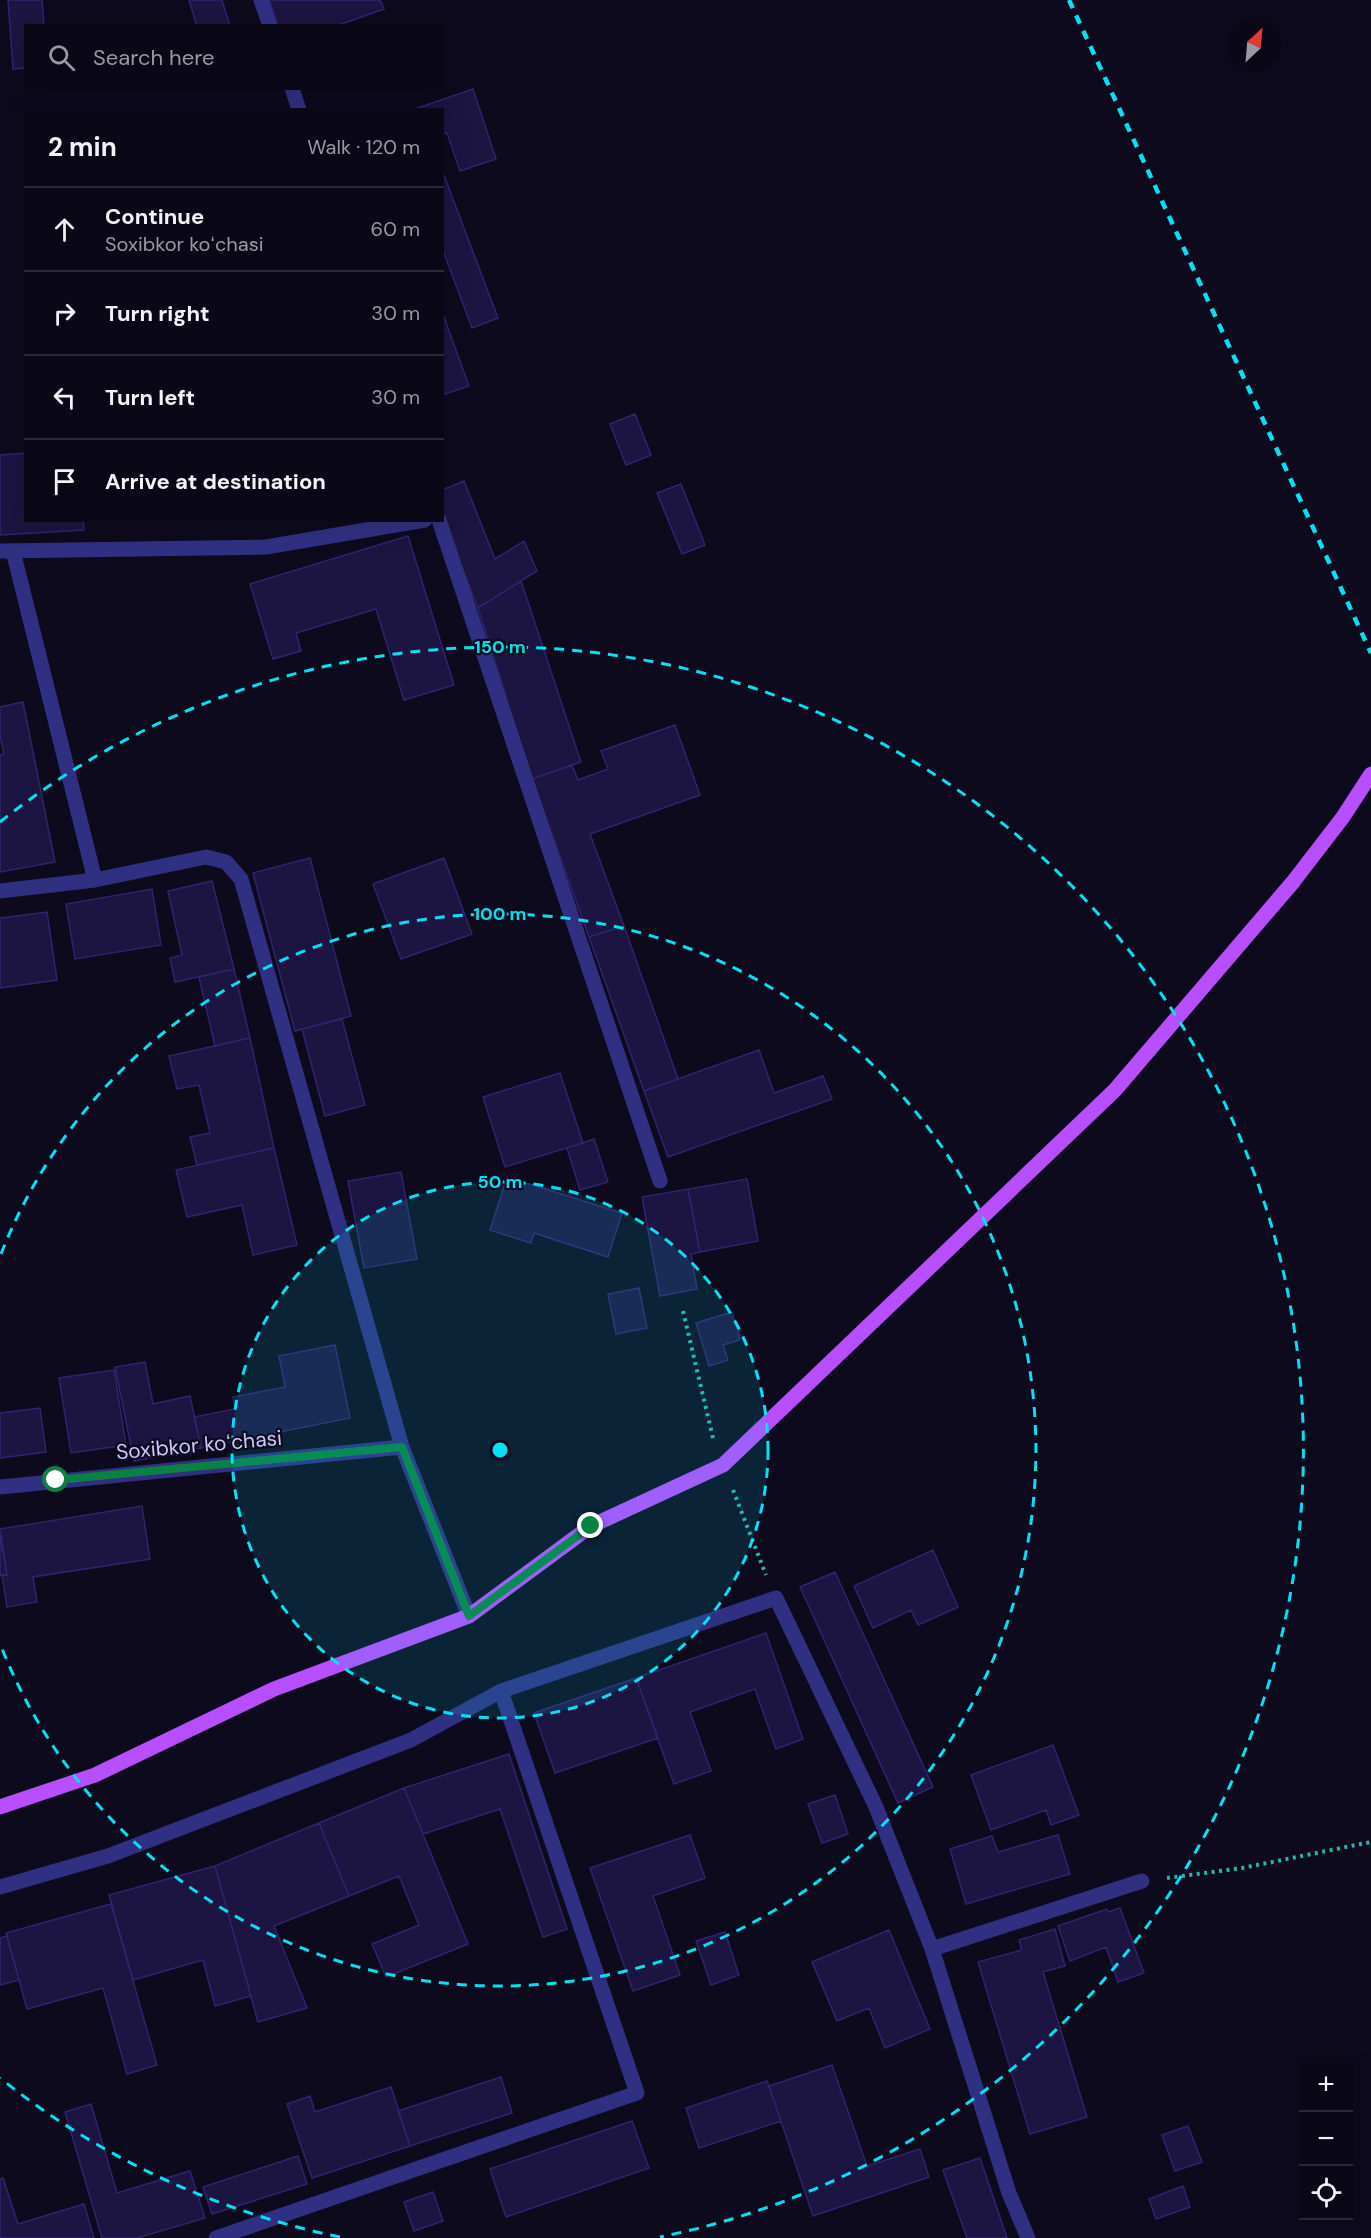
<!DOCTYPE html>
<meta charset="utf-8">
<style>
:root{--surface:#0a0816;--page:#13111f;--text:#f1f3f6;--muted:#999aa1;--line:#2a2935}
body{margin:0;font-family:"DM Sans",sans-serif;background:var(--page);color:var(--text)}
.controls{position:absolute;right:18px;bottom:18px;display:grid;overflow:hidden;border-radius:0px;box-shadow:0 6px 24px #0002}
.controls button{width:54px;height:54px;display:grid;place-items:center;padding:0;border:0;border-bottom:2px solid var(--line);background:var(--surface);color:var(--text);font:30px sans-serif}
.compass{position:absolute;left:1227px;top:18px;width:54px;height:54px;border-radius:50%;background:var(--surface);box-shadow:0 6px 24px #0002;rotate:26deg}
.stop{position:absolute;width:18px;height:18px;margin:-14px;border:4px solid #0b8043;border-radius:50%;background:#fff}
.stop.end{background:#0b8043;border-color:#fff;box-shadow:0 2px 6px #0008}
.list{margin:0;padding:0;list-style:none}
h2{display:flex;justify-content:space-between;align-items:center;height:78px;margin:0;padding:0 24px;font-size:26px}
h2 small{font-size:20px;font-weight:400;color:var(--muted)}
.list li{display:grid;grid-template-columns:39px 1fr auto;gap:18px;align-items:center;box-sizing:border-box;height:84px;padding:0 24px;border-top:2px solid var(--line)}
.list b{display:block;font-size:22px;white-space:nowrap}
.list p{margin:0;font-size:20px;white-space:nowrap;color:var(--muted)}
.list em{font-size:20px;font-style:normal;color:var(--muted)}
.icon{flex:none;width:33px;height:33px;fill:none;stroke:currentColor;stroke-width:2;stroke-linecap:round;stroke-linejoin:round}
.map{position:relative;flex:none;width:1371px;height:2238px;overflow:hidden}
.search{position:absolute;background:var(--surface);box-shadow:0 6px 24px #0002;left:24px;top:24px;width:420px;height:66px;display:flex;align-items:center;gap:15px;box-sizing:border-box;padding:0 21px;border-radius:0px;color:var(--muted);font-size:22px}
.panel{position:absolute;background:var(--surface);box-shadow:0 6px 24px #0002;left:24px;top:108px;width:420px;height:414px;border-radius:0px}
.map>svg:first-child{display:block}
.building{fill:#1c1441;stroke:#30246f;stroke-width:1.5}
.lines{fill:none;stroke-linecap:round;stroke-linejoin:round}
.path{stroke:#21b9aa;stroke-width:4;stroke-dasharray:3 4.5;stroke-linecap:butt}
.street{stroke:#303082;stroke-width:15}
.primary{stroke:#b74eff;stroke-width:15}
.rail{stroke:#00e2f2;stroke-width:4.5;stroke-dasharray:9 8;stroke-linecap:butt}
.route{stroke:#0b8043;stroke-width:8}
.ring{fill:none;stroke:#00e2f2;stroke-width:3;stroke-dasharray:10 8}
.labels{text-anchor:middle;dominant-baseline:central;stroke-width:4.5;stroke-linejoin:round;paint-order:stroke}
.street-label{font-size:21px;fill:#cbc7ff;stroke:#0d0a1e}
.centre{fill:#00e2f2;stroke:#0d0a1e;stroke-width:3}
.ring-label{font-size:18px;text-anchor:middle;font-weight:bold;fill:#00e2f2;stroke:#0d0a1e;stroke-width:4.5;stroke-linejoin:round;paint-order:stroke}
</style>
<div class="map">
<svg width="1371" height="2238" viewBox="0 0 1371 2238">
<rect width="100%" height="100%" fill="#0d0a1e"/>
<path class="building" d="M8,0H42L44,26H26V68L13,69Z
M189,0H222L230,26H197Z
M269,0H380L384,9L336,26H278Z
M473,89L496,159L460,171L447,133L442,134V110H412Z
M442,170L498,318L472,328L442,248Z
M444,317L469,386L442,395V318Z
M635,414L651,455L626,465L610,424Z
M26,453V520H83L84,530L0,535V455Z
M464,481L495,559L524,541L537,571L478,608L442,518V490Z
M681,484L705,545L682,554L657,493Z
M408,536L454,685L404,700L376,609L296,633L301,651L273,659L250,584Z
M521,581L581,762L532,779L478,608Z
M23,702L55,862L0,872V755L4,754L0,736V707Z
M675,725L700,795L590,834L624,926L589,937L532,779L572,765L578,780L608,769L601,751Z
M310,858L351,1016L295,1031L253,873Z
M444,858L472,934L401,959L373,884Z
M212,881L234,969L175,982L170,958L182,955L168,891Z
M152,889L161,945L75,959L66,904Z
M47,912L57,980L0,988V918Z
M624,926L678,1079L644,1091L589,937Z
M234,969L250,1038L215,1046L199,977Z
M342,1019L365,1105L325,1116L302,1029Z
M250,1038L274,1148L197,1165L190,1137L210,1133L199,1085L177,1089L169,1056Z
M759,1050L774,1093L823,1076L832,1099L668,1157L644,1091Z
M560,1073L583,1143L505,1167L483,1097Z
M594,1139L608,1182L580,1190L567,1148Z
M274,1148L297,1245L253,1255L242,1205L187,1217L176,1170Z
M401,1172L417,1259L364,1268L348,1181Z
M507,1177L622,1213L608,1257L534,1233L531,1243L490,1230Z
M747,1179L758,1241L700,1252L688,1189Z
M688,1189L700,1252L691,1254L697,1289L660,1296L642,1197Z
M639,1288L647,1328L616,1334L608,1294Z
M732,1312L740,1340L723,1345L728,1360L709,1366L696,1323Z
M335,1345L350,1418L201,1448L194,1417L235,1409L233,1397L285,1387L279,1356Z
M145,1362L153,1404L190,1396L201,1448L134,1461L115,1367Z
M114,1370L126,1445L71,1453L59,1378Z
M40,1408L46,1452L0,1458V1413Z
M142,1506L150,1559L33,1577L37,1602L7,1607L2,1575H7L0,1529Z
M0,1535L7,1575L0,1576Z
M933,1550L958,1607L918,1625L911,1610L873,1628L854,1586Z
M835,1572L933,1787L898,1803L800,1587Z
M766,1633L803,1739L776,1749L755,1689L690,1712L711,1771L674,1784L636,1678Z
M636,1678L658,1738L555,1773L534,1713Z
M1053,1745L1079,1815L1051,1825L1046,1810L991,1830L971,1775Z
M509,1754L567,1929L543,1937L500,1809L423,1834L404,1788Z
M404,1788L468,1944L386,1977L372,1944L419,1925L399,1876L349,1896L319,1823Z
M835,1795L848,1834L822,1843L808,1804Z
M319,1823L349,1896L274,1926L307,2008L258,2022L215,1866Z
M690,1835L705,1878L653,1896L680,1975L633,1991L590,1868Z
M1058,1835L1070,1874L966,1904L950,1849L992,1836L998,1852Z
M215,1866L251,1996L215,2006L203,1960L133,1980L109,1895Z
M111,1904L157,2065L127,2074L103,1988L27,2009L6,1933Z
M1120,1908L1144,1973L1118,1982L1106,1947L1070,1961L1058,1926L1107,1909L1108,1912Z
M1055,1929L1065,1966L1043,1972L1087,2117L1030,2134L978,1962L1022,1950L1019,1940Z
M889,1930L930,2029L885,2048L869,2008L837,2021L812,1962Z
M725,1932L739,1975L711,1985L696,1941Z
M7,1936L19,1980L0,1985V1938Z
M832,2065L867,2166L920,2149L929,2177L813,2216L769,2086Z
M501,2077L512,2113L410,2146L398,2111Z
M767,2081L781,2121L699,2148L686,2108Z
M391,2087L410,2146L312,2178L287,2104L310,2096L315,2112Z
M91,2104L117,2193L190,2171L205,2218L137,2238H102L65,2112Z
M632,2121L649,2168L506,2217L490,2169Z
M1188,2126L1202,2162L1175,2171L1162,2135Z
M298,2156L307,2184L212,2214L203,2187Z
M980,2158L1007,2238H967L943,2170Z
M3,2178L18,2224L84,2204L94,2238H0V2179Z
M1183,2186L1190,2207L1156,2219L1149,2199Z
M433,2192L443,2221L414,2231L404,2202Z"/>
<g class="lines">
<path class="path" d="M683,1311L713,1438
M733,1490L766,1575
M1167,1878L1242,1868L1371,1842"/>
<path class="street" d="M261,0L270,26
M292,88L299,110
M439,520L660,1181
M0,551L266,547L425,520
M13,551L95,880
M0,891L95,880L206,857L226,862L241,879L402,1447L469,1616
M0,1487L402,1447
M0,1887L108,1856L411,1740L501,1691L776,1598L876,1807L932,1949L1142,1881
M932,1949L1009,2193L1028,2238
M216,2238L637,2093L501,1691"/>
<path class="primary" d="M0,1807L95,1775L274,1689L469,1616L591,1526L723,1465L1115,1090L1293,882L1343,817L1371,774"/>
<path class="rail" d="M1069,0L1371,653"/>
</g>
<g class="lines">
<path class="route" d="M56,1480L402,1447L469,1616L591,1526"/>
</g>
<circle cx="500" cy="1450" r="268" fill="#00e2f2" fill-opacity=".12"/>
<g class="ring">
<circle cx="500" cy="1450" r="268"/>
<path d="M1 1254A536 536 0 1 1 1 1646"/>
<path d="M340 2237A803 803 0 0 1 0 2078M0 822A803 803 0 1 1 660 2237"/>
</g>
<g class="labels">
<g class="street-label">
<text transform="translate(199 1445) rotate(-5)">Soxibkor koʻchasi</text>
</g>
</g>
<circle cx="500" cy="1450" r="9" class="centre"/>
<g class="ring-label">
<text x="500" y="653">150 m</text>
<text x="500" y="920">100 m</text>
<text x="500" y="1188">50 m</text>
</g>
</svg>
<div class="controls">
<button>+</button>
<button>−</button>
<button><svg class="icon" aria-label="locate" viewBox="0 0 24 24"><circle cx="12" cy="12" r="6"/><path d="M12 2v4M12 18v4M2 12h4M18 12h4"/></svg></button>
</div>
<svg class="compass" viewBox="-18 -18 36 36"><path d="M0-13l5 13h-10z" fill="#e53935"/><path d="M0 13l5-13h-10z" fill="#999aa1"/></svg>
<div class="stop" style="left:56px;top:1480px"></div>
<div class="stop end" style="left:591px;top:1526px"></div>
<div class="search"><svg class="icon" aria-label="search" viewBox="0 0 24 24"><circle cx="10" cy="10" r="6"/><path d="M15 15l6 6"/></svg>Search here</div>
<section class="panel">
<h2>2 min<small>Walk · 120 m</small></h2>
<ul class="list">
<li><svg class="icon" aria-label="ahead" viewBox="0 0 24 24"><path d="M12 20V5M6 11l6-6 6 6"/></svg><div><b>Continue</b><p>Soxibkor koʻchasi</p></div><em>60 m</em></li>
<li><svg class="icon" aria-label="right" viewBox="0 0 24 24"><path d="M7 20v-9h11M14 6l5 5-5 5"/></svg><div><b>Turn right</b></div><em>30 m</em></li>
<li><svg class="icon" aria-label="left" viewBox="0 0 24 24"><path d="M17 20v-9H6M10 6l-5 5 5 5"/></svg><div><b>Turn left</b></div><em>30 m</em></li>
<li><svg class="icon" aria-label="arrive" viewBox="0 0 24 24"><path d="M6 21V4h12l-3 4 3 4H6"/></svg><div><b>Arrive at destination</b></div></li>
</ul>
</section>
</div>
